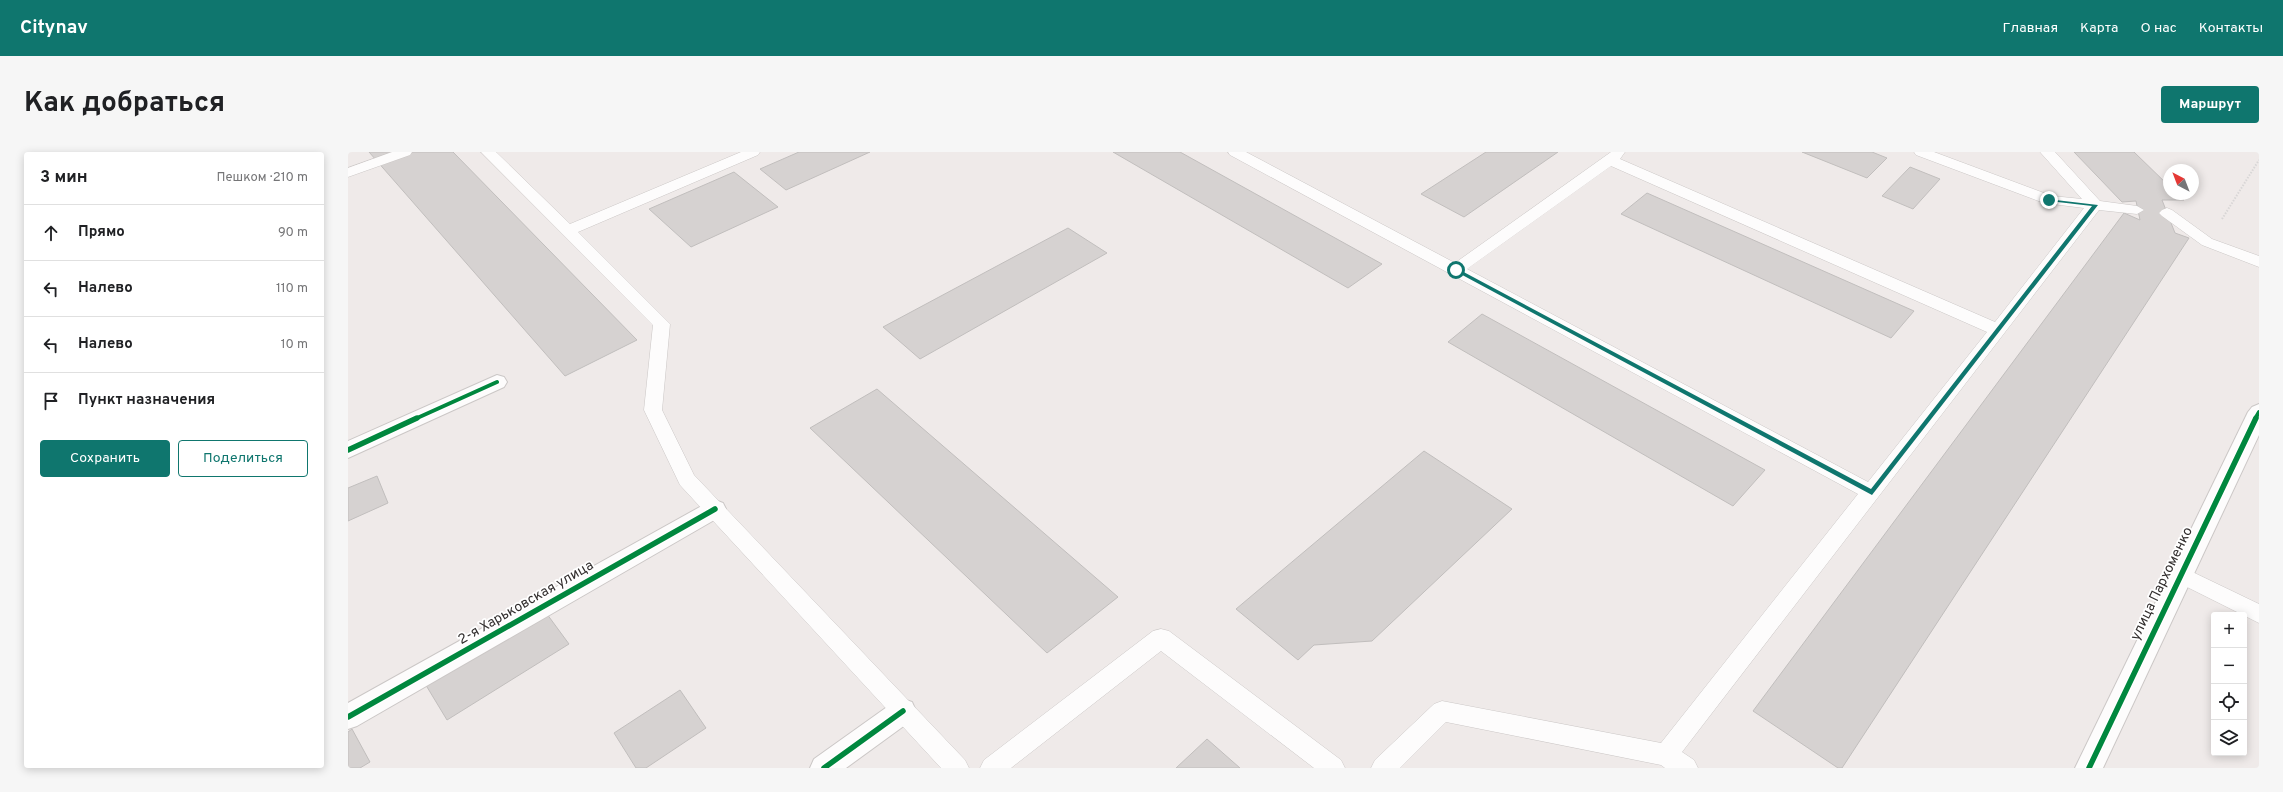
<!DOCTYPE html>
<html lang="ru">
<meta charset="utf-8">
<style>
:root{--surface:#fff;--page:#f6f6f6;--text:#202124;--muted:#757577;--line:#e0e0e0;--accent:#0f766e}
body{margin:0;font-family:Overpass,sans-serif;background:var(--page);color:var(--text)}
.controls{position:absolute;right:12px;bottom:12px;display:grid;overflow:hidden;border-radius:4px;box-shadow:0 2px 10px #0003}
.controls button{width:36px;height:36px;display:grid;place-items:center;padding:0;border:0;border-bottom:1px solid var(--line);background:var(--surface);color:var(--text);font:20px sans-serif}
.compass{position:absolute;left:1815px;top:12px;width:36px;height:36px;border-radius:50%;background:var(--surface);box-shadow:0 2px 10px #0003;rotate:318deg}
.stop{position:absolute;width:12px;height:12px;margin:-9px;border:3px solid #0f766e;border-radius:50%;background:#fff}
.stop.end{background:#0f766e;border-color:#fff;box-shadow:0 1px 4px #0008}
.list{margin:0;padding:0;list-style:none}
h2{display:flex;justify-content:space-between;align-items:center;height:52px;margin:0;padding:0 16px;font-size:17px}
h2 small{font-size:13px;font-weight:400;color:var(--muted)}
.list li{display:grid;grid-template-columns:26px 1fr auto;gap:12px;align-items:center;box-sizing:border-box;height:56px;padding:0 16px;border-top:1px solid var(--line)}
.list b{display:block;font-size:15px;white-space:nowrap}
.list em{font-size:13px;font-style:normal;color:var(--muted)}
.actions{display:flex;gap:8px;padding:12px 16px}
.actions a{flex:1;padding:9px 0;border:1px solid var(--accent);border-radius:4px;text-align:center;font-size:14px;color:var(--accent)}
.actions .main{background:var(--accent);color:#fff}
.icon{flex:none;width:22px;height:22px;fill:none;stroke:currentColor;stroke-width:2;stroke-linecap:round;stroke-linejoin:round}
.map{position:relative;flex:none;width:1911px;height:616px;overflow:hidden;border-radius:4px}
header{display:flex;align-items:center;gap:24px;box-sizing:border-box;height:56px;padding:0 20px;background:var(--accent);color:#fff}
header strong{font-size:19px}
nav{display:flex;gap:22px;margin-inline-start:auto;font-size:14px}
.intro{display:flex;align-items:center;justify-content:space-between;box-sizing:border-box;height:96px;padding:0 24px}
h1{margin:0;font-size:28px}
.button{padding:10px 18px;border-radius:4px;background:var(--accent);color:#fff;font-size:14px;font-weight:700}
main{display:flex;gap:24px;padding:0 24px}
aside{flex:1;background:var(--surface);border-radius:4px;box-shadow:0 2px 10px #0003}
.map>svg:first-child{display:block}
.building{fill:#d6d2d1;stroke:#c1bebd}
.lines{fill:none;stroke-linecap:round;stroke-linejoin:round}
.service-casing{stroke:#cbc7c6;stroke-width:1}
.minor-casing{stroke:#cbc7c6;stroke-width:2}
.tertiary-casing{stroke:#cbc7c6;stroke-width:2}
.path{stroke:#d8d6d6;stroke-width:2;stroke-dasharray:1.5 1.5;stroke-linecap:butt}
.service{fill:#fdfcfc;fill-rule:evenodd}
.minor{fill:#fdfcfc;fill-rule:evenodd}
.tertiary{fill:#fdfcfc;fill-rule:evenodd}
.cycleway-far1-casing{stroke:#fff;stroke-width:6}
.cycleway-casing{stroke:#fff;stroke-width:8}
.cycleway-far1{stroke:#00873e;stroke-width:4}
.cycleway{stroke:#00873e;stroke-width:5.5}
.route{fill:#0f766e}
.labels{text-anchor:middle;dominant-baseline:central;stroke-width:3.5;stroke-linejoin:round;paint-order:stroke}
.street-label{font-size:14px;fill:#332f2f;stroke:#fff}
</style>
<header>
<strong>Citynav</strong>
<nav><a>Главная</a><a>Карта</a><a>О нас</a><a>Контакты</a></nav>
</header>
<div class="intro"><h1>Как добраться</h1><a class="button">Маршрут</a></div>
<main>
<aside>
<h2>3 мин<small>Пешком · 210 m</small></h2>
<ul class="list">
<li><svg class="icon" aria-label="ahead" viewBox="0 0 24 24"><path d="M12 20V5M6 11l6-6 6 6"/></svg><div><b>Прямо</b></div><em>90 m</em></li>
<li><svg class="icon" aria-label="left" viewBox="0 0 24 24"><path d="M17 20v-9H6M10 6l-5 5 5 5"/></svg><div><b>Налево</b></div><em>110 m</em></li>
<li><svg class="icon" aria-label="left" viewBox="0 0 24 24"><path d="M17 20v-9H6M10 6l-5 5 5 5"/></svg><div><b>Налево</b></div><em>10 m</em></li>
<li><svg class="icon" aria-label="arrive" viewBox="0 0 24 24"><path d="M6 21V4h12l-3 4 3 4H6"/></svg><div><b>Пункт назначения</b></div></li>
</ul>
<div class="actions"><a class="main">Сохранить</a><a>Поделиться</a></div>
</aside>
<div class="map">
<svg width="1911" height="616" viewBox="0 0 1911 616">
<rect width="100%" height="100%" fill="#efeae9"/>
<path class="building" d="M21,0H105L289,188L217,224Z
M451,0H522L438,38L412,17Z
M765,0H832L1034,112L1000,136Z
M1138,0H1210L1116,65L1073,42Z
M1454,0H1524L1539,6L1519,26Z
M1726,0H1786L1821,34V42H1829L1836,48H1814L1827,81L1841,86L1494,616H1490L1405,559L1776,61L1792,68L1788,49L1774,50Z
M1562,15L1592,27L1565,57L1534,44Z
M386,20L430,55L343,95L301,57Z
M1299,41L1566,159L1543,186L1273,62Z
M720,76L759,101L572,207L535,175Z
M1134,162L1417,318L1385,354L1100,190Z
M529,237L770,445L699,501L462,276Z
M1076,299L1164,357L1024,489L966,493L950,508L888,457Z
M29,324L40,351L0,369V336Z
M196,458L221,492L99,568L76,530Z
M332,538L358,576L298,616H288L266,581Z
M4,577L22,610L12,616H0V580Z
M859,587L892,616H828Z"/>
<g class="lines">
<defs>
<path id="service" d="M44,0H64L62,3L0,25V16Z
M133,0H148L222,72L393,0H412L410,3L230,80L322,172L314,258L346,323L617,608L621,616H593L332,333L296,258L305,173Z
M880,0H898L1107,111L1263,0H1277L1272,7L1647,170L1736,56L1696,51L1568,3L1566,0H1586L1704,44L1734,47L1692,0H1707L1752,49L1789,54L1796,58L1789,62L1751,58L1334,600L1346,608L1350,616H1317L1313,613L1098,570L1052,616H1023L1027,608L1086,552L1094,549L1313,591L1510,342L882,3ZM1263,14L1639,180L1520,330L1119,117Z
M1819,56L1824,58L1864,87L1911,104V115L1854,93L1814,64L1811,61L1814,58Z
M1832,414L1911,452V471L1825,428L1822,422L1825,416Z
M813,477L821,479L993,608L997,616H966L813,499L663,616H632L636,608L805,479Z"/>
<path id="minor" d="M149,223L156,225L159,230L156,235L0,306V289Z
M367,348L375,351L378,357L375,363L9,574L0,577V551L359,351Z
M555,547L564,550L568,559L564,568L498,616H462L466,607L546,550Z"/>
<path id="tertiary" d="M1911,252V283L1755,616H1727L1900,260L1904,255Z"/>
</defs>
<use href="#service" class="service-casing"/>
<use href="#minor" class="minor-casing"/>
<use href="#tertiary" class="tertiary-casing"/>
<path class="path" d="M1874,67L1911,8"/>
<use href="#service" class="service"/>
<use href="#minor" class="minor"/>
<use href="#tertiary" class="tertiary"/>
<defs>
<path id="cycleway-far1" d="M67,267L149,230
M1907,267L1911,260"/>
<path id="cycleway" d="M0,298L69,266
M0,565L367,357
M476,616L555,559
M1741,616L1908,266"/>
</defs>
<use href="#cycleway-far1" class="cycleway-far1-casing"/>
<use href="#cycleway" class="cycleway-casing"/>
<use href="#cycleway-far1" class="cycleway-far1"/>
<use href="#cycleway" class="cycleway"/>
</g>
<path class="route" d="M1699,47L1750,53L1524,343L1105,118L1110,117L1523,337L1744,54L1701,49Z"/>
<g class="labels">
<g class="street-label">
<text transform="translate(1814 432) rotate(-64)">улица Пархоменко</text>
<text transform="translate(178 451) rotate(-30)">2-я Харьковская улица</text>
</g>
</g>
</svg>
<div class="controls">
<button>+</button>
<button>−</button>
<button><svg class="icon" aria-label="locate" viewBox="0 0 24 24"><circle cx="12" cy="12" r="6"/><path d="M12 2v4M12 18v4M2 12h4M18 12h4"/></svg></button>
<button><svg class="icon" aria-label="layers" viewBox="0 0 24 24"><path d="M12 4l9 5-9 5-9-5zM3 14l9 5 9-5"/></svg></button>
</div>
<svg class="compass" viewBox="-18 -18 36 36"><path d="M0-13l5 13h-10z" fill="#e53935"/><path d="M0 13l5-13h-10z" fill="#757577"/></svg>
<div class="stop" style="left:1108px;top:118px"></div>
<div class="stop end" style="left:1701px;top:48px"></div>
</div>
</main>
